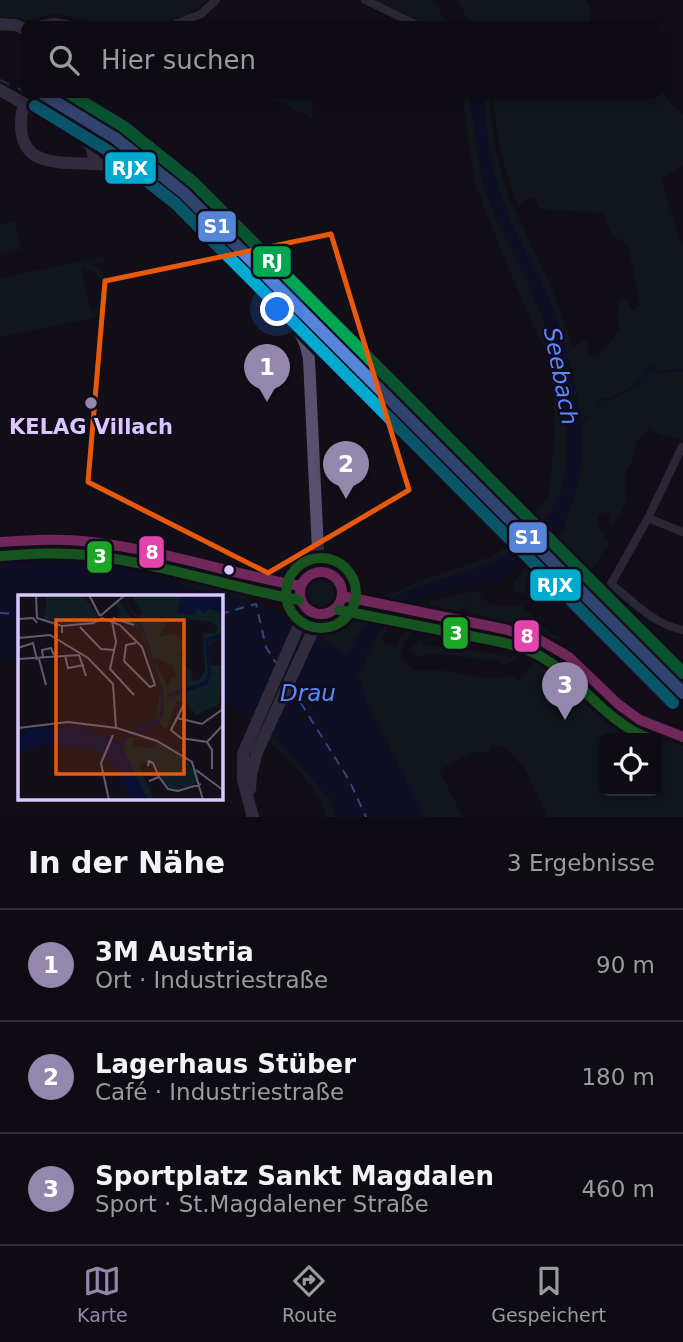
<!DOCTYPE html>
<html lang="de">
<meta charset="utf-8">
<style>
:root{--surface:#0e0b12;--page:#17141b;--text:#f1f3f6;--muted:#9b9b9f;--line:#2e2b32;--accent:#9487ae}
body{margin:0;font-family:"DejaVu Sans",sans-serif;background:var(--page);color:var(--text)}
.controls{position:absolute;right:21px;bottom:21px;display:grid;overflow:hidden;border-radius:10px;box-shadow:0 4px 10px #0003}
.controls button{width:63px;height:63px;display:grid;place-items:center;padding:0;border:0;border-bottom:2px solid var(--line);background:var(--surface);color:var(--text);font:35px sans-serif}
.you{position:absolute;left:278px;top:310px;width:24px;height:24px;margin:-18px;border:5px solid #fff;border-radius:50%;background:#1a73e8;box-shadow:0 0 0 10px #1a73e833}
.badge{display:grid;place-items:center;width:46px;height:46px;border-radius:50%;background:var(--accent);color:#fff;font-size:23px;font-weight:700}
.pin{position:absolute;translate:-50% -58px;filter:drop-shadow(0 2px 4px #0008)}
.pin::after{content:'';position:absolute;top:37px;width:24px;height:21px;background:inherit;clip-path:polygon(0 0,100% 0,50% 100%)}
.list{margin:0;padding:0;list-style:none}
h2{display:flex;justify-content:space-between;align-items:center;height:91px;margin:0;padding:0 28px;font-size:30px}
h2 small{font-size:23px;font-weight:400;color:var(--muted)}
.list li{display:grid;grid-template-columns:46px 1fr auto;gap:21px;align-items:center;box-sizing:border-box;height:112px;padding:0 28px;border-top:2px solid var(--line)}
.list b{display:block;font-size:26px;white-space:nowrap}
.list p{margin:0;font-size:23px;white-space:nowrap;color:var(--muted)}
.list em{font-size:23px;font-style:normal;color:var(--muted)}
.icon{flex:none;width:38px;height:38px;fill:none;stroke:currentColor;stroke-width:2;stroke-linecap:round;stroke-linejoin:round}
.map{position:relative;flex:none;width:683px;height:817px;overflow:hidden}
.search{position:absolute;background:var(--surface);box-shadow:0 4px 10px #0003;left:21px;right:21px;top:21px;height:77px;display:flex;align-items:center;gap:18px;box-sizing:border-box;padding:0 24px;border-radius:10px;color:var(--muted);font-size:26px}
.sheet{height:427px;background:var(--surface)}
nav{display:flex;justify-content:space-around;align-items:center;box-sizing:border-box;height:98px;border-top:2px solid var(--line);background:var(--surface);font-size:19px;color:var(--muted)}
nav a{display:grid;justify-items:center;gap:4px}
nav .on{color:var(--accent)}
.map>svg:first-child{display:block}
.green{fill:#0f1f23;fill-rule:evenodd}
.water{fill:#0a0f34}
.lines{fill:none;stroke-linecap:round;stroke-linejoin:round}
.stream{stroke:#0a0f34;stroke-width:2}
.ferry{stroke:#568afd;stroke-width:2;stroke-dasharray:9 7;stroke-linecap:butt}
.street{stroke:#494459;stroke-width:8}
.secondary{stroke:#58506c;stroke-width:12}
.rail{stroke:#424f63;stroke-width:2;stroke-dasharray:10 9;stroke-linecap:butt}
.bus-1-casing{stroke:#120b1c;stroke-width:16}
.bus-2-casing{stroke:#120b1c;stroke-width:16}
.bus-1{stroke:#e345ac;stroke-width:10}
.bus-2{stroke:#1ba626;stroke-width:10}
.rail-1-casing{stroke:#120b1c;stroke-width:18}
.rail-2-casing{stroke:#120b1c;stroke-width:18}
.rail-3-casing{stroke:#120b1c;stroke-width:18}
.rail-1{stroke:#5685d8;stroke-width:12}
.rail-2{stroke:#00a9ce;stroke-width:12}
.rail-3{stroke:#00a651;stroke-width:12}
.marked{fill:none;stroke:#e8590c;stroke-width:5;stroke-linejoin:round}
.poi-dot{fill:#9487ae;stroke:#120b1c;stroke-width:2.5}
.bus-dot{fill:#dac7fe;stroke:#120b1c;stroke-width:2.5}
.labels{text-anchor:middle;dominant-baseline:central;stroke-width:5;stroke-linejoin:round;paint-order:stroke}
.poi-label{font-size:21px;font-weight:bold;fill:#dac7fe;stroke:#120b1c}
.water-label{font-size:23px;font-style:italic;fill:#568afd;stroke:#120b1c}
.inset-river{fill:none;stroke:#0a0f34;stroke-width:3.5}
.inset-road{fill:none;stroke:#635974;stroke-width:2}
.view{fill:#e8590c;fill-opacity:0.15;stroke:#e8590c;stroke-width:3.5}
.inset-edge{fill:none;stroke:#dac7fe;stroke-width:3.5}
.line-badge{stroke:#120b1c;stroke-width:2.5}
.badge-label{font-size:19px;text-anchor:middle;font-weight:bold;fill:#fff}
</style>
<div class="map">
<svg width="683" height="817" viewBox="0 0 683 817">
<rect width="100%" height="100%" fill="#130f18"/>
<path class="green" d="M0,0H210L181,18L152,24H100L57,13L27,20L0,16Z
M371,0H432L448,24H413Z
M457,0H586L591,10L590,24H471Z
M659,86L668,102L683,114V166L661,180L683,248V440L662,435L648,428L643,437L637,439L632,461L625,473L626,502L614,526L609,525L610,515L604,512L598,517V526L609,543L586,579L550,546L564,531C564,519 569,512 573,501C581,478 583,451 581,427C577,385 567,340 550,302C535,267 515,236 502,200C490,166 487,130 483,95H489L494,144L507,194L550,284L573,347L586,339L590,356L597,358L620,330L618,316L620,296L627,301L632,311L640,305L628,244L612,235L602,213L540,209L534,198H526L518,208L501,152L492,95L658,94Z
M270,95H312L313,118L276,100Z
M462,95H469C475,128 477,162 487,195C499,229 518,259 532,292C551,335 562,379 566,426C567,442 569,459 566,474C561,496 551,514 537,531L535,527L527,523L549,496L555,435L553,369L513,279L475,184Z
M15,221L21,249L0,254V225Z
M103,257L104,262L92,264C114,277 115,305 92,318L0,337V278ZM81,267C99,271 108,283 103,301L91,313Z
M516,537L522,544L489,565L416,588L390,602L377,599C400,590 424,579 448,571C474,562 498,559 516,537Z
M0,543L53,544L115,550L220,575L223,579L249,594C219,587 190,575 161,567C109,552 54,547 0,550Z
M25,552C105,555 169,570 245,596L255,606L246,600L216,590H199L160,575L118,566L56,561H0V553Z
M534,557L608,631L603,636L599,633L594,636L586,628L590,624L535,571L526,582L525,595L515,591L513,583Z
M227,576C253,582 292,583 298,612L275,603L261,594L228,579Z
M317,576L329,577L337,586L335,601L329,607L315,608L314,605L313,607L305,595L306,584Z
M471,592L485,593L478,598L492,604L515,607L525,601L522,606L548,632L560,638L553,641L520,627L470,616L466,605L455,614L427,609L429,603L434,600Z
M363,615L372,617L346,657L315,633L317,628L335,630Z
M390,620H392L381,639L387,646L390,644L396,646L399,639L416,622L418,623L420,629C405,634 404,643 400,658L415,671C424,670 434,670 443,671C462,673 493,683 511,675L519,681L542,654L633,730L652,738H604V791H657V740L683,744V817H547L526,770L503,746L492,745L489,752L471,753L439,770L463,817H425L369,709L357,674L378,634Z
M423,620L501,634L503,638L499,642L497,637L424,629L421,621Z
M423,640V645L500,654L510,658L516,654L518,657L503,667L501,661L426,653L419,658L413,653L412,648L417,642Z
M272,732L329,798L337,817H326C326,798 284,751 268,742Z"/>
<path class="water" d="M469,95H483C487,130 490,164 502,199C514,236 537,268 551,304C574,363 600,462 564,520C560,527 552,534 546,540C527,558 508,579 482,585C474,587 480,585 472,585C445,585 405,605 386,624C372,637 368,658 358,674L369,709L425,817H337L329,798L261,721L221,700L220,596H19V659L0,658V561H56L118,566L160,575L199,590H216L246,600L255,606L259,603L321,636L346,656C354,642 364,624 376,612C411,576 474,578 516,550C542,532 560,503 566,472C569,458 567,443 566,429C562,381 551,335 532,290C518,259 501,231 489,199C477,165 476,130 469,95Z"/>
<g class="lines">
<path class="stream" d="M597,404L601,400C619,400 643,380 653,366L657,372L683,370
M579,425L588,416"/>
<path class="ferry" d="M0,613L19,614
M220,614L256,604L266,647L276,663
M292,689L349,780L366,817"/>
<path class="street" d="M365,0L415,24
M42,24L54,22L66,24
M175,24L201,14L216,0
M682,447L648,518L611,584C634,602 653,624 683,630
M648,518L683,532"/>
<path class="secondary" d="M0,24L16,25L24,29
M0,90L82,136L92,148L95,164C119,165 134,171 153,186L293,323C303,335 306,344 309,359L319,572
M22,111C14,167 53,162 95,164
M0,542C19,541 39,538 59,539C141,542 220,574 301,586
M300 593a21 21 0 1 1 42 0a21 21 0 1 1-42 0Z
M342,596L504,629L540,640L569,657L618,704L640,720L683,737
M250,789L251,774L257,752L320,615
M253,817L243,780V754L306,609"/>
<path class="rail" d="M0,80L24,91
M31,94C88,122 137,161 185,202L683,701
M168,164L210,201L510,508"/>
<defs>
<path id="bus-1" d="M0,542C31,540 60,538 91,542C162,550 231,574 301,586
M300 593a21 21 0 1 1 42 0a21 21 0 1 1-42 0Z
M342,596L504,629L540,640L569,657L618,704L640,720L683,737"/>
<path id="bus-2" d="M1,556C30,554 58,552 87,555C159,563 228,587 299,600
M286 593a35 35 0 1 1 70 0a35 35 0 1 1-70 0Z
M339,610C381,618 423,627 465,635C489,640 517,643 538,655C579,677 604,721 648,738"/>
</defs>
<use href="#bus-1" class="bus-1-casing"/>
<use href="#bus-2" class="bus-2-casing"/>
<use href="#bus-1" class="bus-1"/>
<use href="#bus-2" class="bus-2"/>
<defs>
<path id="rail-1" d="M43,94L115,138L184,193L683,693"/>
<path id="rail-2" d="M35,106L107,150L175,203L673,703"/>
<path id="rail-3" d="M70,94L124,127L194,183L683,673"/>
</defs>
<use href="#rail-1" class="rail-1-casing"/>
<use href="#rail-2" class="rail-2-casing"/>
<use href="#rail-3" class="rail-3-casing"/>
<use href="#rail-1" class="rail-1"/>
<use href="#rail-2" class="rail-2"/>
<use href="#rail-3" class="rail-3"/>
</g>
<path d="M0 0H683V817H0ZM331,234L409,490L268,573L88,482L105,281Z" fill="#130f18" fill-opacity=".55" fill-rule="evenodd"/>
<path class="marked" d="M331,234L409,490L268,573L88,482L105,281Z"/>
<circle class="poi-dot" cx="91" cy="403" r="7"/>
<circle class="bus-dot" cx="229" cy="570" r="6"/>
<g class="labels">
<g class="poi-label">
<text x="91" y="427">KELAG Villach</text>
</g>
<g class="water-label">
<text transform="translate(561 376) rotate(79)">Seebach</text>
<text x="308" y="693">Drau</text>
</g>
</g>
<g transform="translate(18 595)">
<rect width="205" height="205" fill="#130f18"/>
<path d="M29,0H64L81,21L74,28L58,30L26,26ZM113,0H164L159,18L176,20L180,10L185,18L192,13L205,19V43L193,47L191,53L194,70H205L201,109L178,120L170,109L159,106L148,134L141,128L146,117L145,96L124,30L103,4L121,23L124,17ZM141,22L190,26L200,32L198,38H185L187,76L181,85L174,86L173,75L166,71L162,59L168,48L155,38L141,42L149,27ZM138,63L156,71L158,83L154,81L150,92L135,65ZM101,6L125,37L143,99L144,114L139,125L142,95L122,34L100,23L102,15L97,9ZM111,142L132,144H115L116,151L135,153L140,148L171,167L181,186L168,193L159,190L167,195H159L147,191L137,170L126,167L121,170L136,205H129L105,152Z" fill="#0f1f23" fill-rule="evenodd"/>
<path d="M97,0L124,30L146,102L143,124L132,134L111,142L105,152L129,205H112L100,175L87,161L69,153L31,149L0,156V138L17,133L60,132L103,148L111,138L141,122L143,98L125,37ZM164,0H205V19L192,13L185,18L179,10L176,20L159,18Z" fill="#0a0f34"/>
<path class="inset-river" d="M150,101L188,88L192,79L189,45L205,40M0,148L22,141L71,143L86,139L119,205"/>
<path class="inset-road" d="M18,0L19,23L44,31V38M71,0L82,21M82,21L107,0M95,23L116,30M0,24L15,23L19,28M94,26L98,47L92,74L116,100M74,29L84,23L102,30L124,52L137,90L132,92L106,66M44,31L76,28M62,32L83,54L97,55M0,43L32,40L70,63L95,89L98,133M0,53L15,48L19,65M47,60L50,73L66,70M25,62L24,55L33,53L36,60M0,64L61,60L68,81M21,64L28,90M106,66L108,50L118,48M166,109L153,135L163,143L189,147L194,155V174M159,123L184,129L205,114M0,133L50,127L99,133L139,146L174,167L185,205M189,147L205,130M130,171L131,166L135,168L141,182M178,175L205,195M131,186L141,182L150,194L160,196L183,189M91,205L83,168L95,140"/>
<path class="view" d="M38,25H166V179H38Z"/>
<rect width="205" height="205" class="inset-edge"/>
</g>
<g class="line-badge">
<rect x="104" y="151" width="53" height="34" rx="7" fill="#00a9ce"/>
<rect x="197" y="210" width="40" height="33" rx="7" fill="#5685d8"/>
<rect x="252" y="245" width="40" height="33" rx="7" fill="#00a651"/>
<rect x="508" y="521" width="40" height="33" rx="7" fill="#5685d8"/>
<rect x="138" y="535" width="27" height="34" rx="7" fill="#e345ac"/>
<rect x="86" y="540" width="27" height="34" rx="7" fill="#1ba626"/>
<rect x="529" y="568" width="53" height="34" rx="7" fill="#00a9ce"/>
<rect x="442" y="616" width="27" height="34" rx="7" fill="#1ba626"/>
<rect x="513" y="619" width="27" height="34" rx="7" fill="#e345ac"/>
</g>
<g class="badge-label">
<text x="130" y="175">RJX</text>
<text x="217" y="233">S1</text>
<text x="272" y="268">RJ</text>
<text x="528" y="544">S1</text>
<text x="152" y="559">8</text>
<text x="100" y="563">3</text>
<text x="555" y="592">RJX</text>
<text x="456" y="640">3</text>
<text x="527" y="643">8</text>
</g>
</svg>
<div class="controls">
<button><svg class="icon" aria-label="locate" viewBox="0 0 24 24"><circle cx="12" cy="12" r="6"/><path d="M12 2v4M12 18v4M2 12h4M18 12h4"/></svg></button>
</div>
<div class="you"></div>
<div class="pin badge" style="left:267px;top:402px">1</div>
<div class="pin badge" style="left:346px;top:499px">2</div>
<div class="pin badge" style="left:565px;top:720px">3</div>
<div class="search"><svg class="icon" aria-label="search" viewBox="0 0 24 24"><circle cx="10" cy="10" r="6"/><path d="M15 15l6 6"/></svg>Hier suchen</div>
</div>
<section class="sheet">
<h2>In der Nähe<small>3 Ergebnisse</small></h2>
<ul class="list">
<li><span class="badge">1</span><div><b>3M Austria</b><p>Ort · Industriestraße</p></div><em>90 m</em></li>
<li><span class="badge">2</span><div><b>Lagerhaus Stüber</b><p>Café · Industriestraße</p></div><em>180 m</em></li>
<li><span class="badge">3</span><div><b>Sportplatz Sankt Magdalen</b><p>Sport · St.Magdalener Straße</p></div><em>460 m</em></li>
</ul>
</section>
<nav>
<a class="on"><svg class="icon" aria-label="map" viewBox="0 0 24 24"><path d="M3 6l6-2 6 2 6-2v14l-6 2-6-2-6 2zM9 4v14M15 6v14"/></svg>Karte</a>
<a><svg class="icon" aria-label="directions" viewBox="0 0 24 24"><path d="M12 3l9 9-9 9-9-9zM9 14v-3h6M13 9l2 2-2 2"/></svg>Route</a>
<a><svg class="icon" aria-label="saved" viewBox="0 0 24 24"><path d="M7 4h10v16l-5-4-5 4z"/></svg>Gespeichert</a>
</nav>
